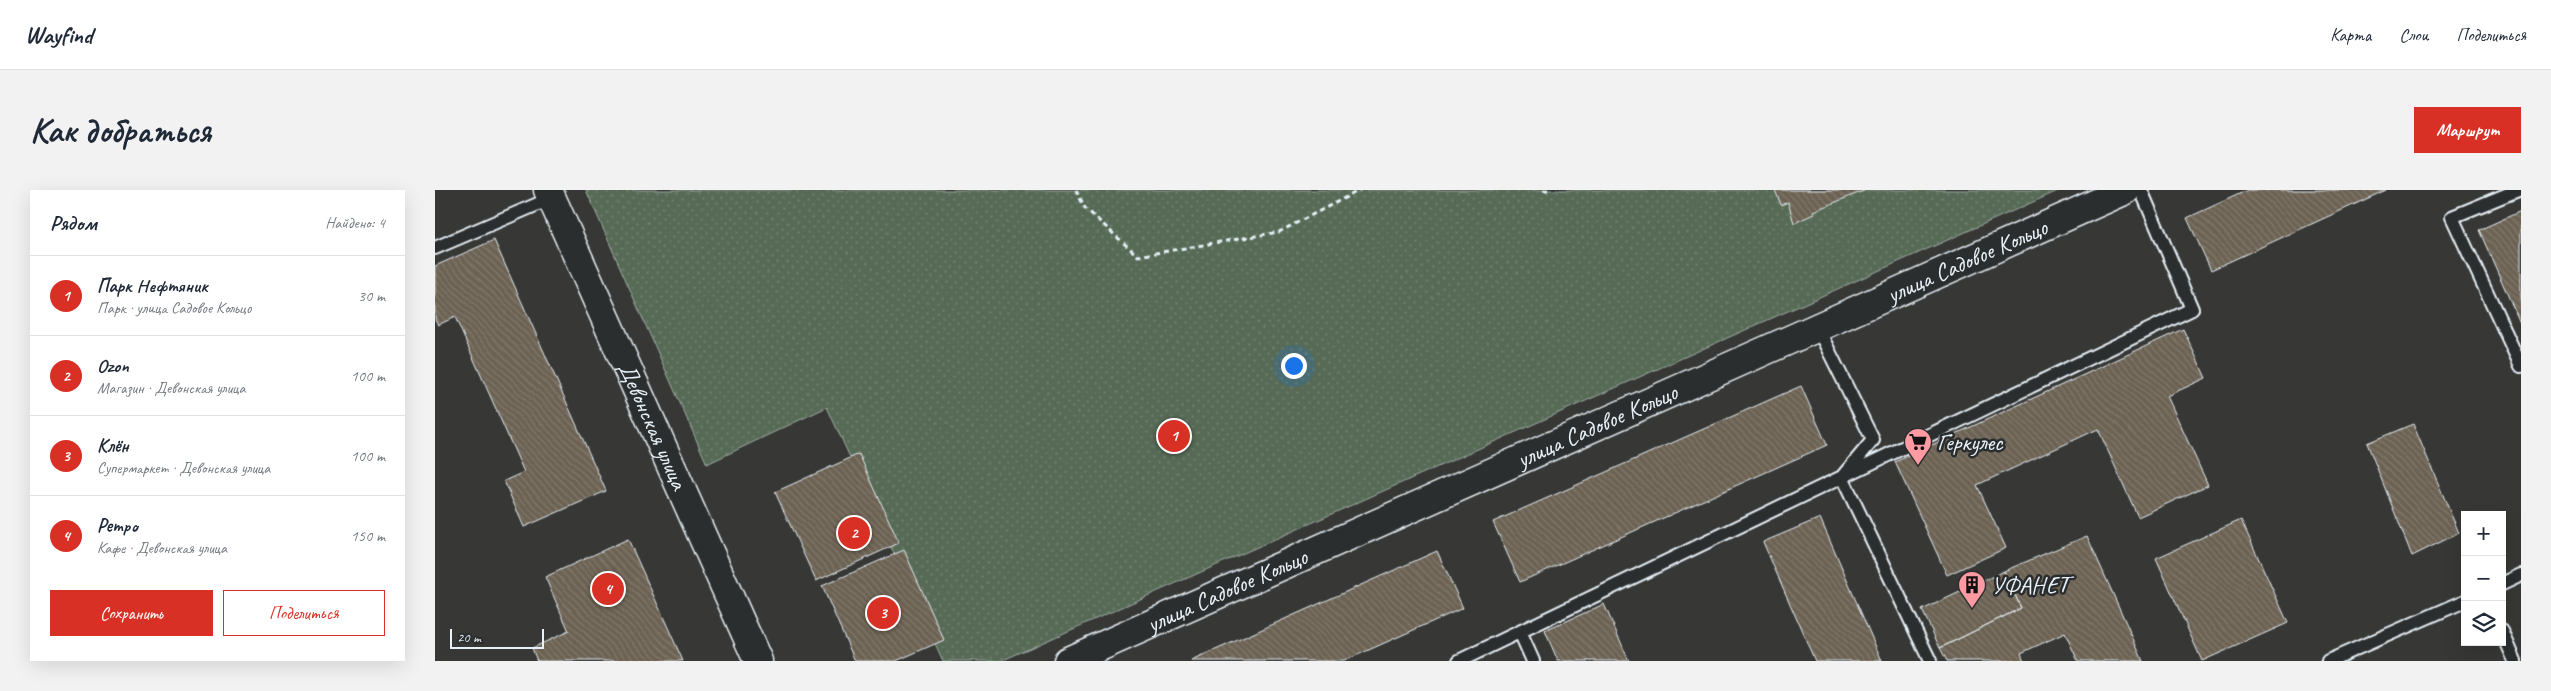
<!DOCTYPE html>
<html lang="ru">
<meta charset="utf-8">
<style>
:root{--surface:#fff;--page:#f2f2f3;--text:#1f2937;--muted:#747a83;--line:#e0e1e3;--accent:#d93025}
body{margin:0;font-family:Caveat,sans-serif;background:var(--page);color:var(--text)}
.controls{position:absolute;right:15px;bottom:15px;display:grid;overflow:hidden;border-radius:0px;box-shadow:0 5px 20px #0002}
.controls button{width:45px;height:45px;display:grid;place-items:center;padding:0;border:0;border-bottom:1px solid var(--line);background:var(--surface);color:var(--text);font:25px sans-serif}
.scale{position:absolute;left:15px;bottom:12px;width:94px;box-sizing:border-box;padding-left:5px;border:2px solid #e8f1f8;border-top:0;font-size:14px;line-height:18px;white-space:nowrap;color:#e8f1f8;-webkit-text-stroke:4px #2a2d2e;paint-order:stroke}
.you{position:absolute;left:858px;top:175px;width:18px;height:18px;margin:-12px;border:4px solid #fff;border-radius:50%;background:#1a73e8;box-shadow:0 0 0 8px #1a73e833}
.badge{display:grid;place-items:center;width:32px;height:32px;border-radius:50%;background:var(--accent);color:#fff;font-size:16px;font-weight:700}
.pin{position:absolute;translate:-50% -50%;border:2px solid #fff;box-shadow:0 1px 5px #0006}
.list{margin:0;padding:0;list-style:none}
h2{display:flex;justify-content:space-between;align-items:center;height:65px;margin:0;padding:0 20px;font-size:21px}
h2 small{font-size:16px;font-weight:400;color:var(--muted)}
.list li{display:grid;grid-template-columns:32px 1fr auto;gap:15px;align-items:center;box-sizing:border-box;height:80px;padding:0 20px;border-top:1px solid var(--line)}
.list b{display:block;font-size:19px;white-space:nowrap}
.list p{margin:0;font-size:16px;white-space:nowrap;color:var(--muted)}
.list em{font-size:16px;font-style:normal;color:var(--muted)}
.actions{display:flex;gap:10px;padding:15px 20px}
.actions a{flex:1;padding:11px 0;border:1px solid var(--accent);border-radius:0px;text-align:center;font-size:18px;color:var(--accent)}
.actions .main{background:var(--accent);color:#fff}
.icon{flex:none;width:28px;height:28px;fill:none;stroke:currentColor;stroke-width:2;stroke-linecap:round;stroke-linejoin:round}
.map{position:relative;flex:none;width:2086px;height:471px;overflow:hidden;border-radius:0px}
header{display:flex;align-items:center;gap:30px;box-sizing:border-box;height:70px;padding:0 25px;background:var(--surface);border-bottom:1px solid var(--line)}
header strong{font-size:24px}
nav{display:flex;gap:28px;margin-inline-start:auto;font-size:18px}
.intro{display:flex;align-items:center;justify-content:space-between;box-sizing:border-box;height:120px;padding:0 30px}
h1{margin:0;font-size:35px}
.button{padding:12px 22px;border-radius:0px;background:var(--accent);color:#fff;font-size:18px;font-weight:700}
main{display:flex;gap:30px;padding:0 30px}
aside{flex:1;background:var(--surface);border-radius:0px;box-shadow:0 5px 20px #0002}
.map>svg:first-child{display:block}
.park{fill:url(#park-dots);stroke:#a0aea7}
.building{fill:url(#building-back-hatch);stroke:#e8f1f8}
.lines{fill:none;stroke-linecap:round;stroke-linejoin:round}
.lane-casing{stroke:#e8f1f8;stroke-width:16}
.secondary-casing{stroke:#e8f1f8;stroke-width:31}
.path{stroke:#e8f1f8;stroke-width:3;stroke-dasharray:5 4;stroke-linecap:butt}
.lane{stroke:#2a2d2e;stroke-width:12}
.secondary{stroke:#2a2d2e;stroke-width:28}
.labels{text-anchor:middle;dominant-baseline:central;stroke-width:5;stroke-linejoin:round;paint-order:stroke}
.street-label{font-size:24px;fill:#e8f1f8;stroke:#2a2d2e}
.poi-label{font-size:24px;fill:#e8f1f8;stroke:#2a2d2e;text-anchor:start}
</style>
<header>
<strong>Wayfind</strong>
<nav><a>Карта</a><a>Слои</a><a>Поделиться</a></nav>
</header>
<div class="intro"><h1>Как добраться</h1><a class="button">Маршрут</a></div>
<main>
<aside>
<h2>Рядом<small>Найдено: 4</small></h2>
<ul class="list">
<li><span class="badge">1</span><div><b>Парк Нефтяник</b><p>Парк · улица Садовое Кольцо</p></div><em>30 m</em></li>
<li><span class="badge">2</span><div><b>Ozon</b><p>Магазин · Девонская улица</p></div><em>100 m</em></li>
<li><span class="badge">3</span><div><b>Клён</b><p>Супермаркет · Девонская улица</p></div><em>100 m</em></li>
<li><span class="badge">4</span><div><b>Ретро</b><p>Кафе · Девонская улица</p></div><em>150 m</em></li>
</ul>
<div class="actions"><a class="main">Сохранить</a><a>Поделиться</a></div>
</aside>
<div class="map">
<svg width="2086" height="471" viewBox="0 0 2086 471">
<defs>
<pattern id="park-dots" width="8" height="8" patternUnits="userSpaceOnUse" patternTransform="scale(1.25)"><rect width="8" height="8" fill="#576b56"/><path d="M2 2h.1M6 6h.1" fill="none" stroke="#6f816f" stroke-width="1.8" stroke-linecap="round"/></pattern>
<pattern id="building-back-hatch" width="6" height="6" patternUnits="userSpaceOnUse" patternTransform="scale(1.25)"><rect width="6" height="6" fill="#6c6253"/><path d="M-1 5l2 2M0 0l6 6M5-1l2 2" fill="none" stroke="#81796c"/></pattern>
</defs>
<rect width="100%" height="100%" fill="#373835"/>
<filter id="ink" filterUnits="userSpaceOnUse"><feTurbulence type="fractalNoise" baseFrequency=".02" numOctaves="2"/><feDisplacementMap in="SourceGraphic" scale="10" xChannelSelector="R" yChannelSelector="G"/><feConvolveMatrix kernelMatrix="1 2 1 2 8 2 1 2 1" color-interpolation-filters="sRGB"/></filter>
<g filter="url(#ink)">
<path class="park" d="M151,0H1625L566,471H508L392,217L272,274Z"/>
<path class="building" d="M1340,0H1431L1378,21L1379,24L1359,33L1353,12L1346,15Z
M1813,0H1951L1776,80L1752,28Z
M2086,21V135L2044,40Z
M59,50L171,301L89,337L69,291L89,282L20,127L3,135L0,129V76Z
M1748,139L1771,188L1732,206L1773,295L1703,327L1663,239L1542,295L1571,358L1512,385L1460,272Z
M1366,196L1392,255L1085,392L1058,332Z
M1978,234L2024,343L1977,366L1932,253Z
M424,264L464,353L381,391L340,302Z
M1385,328L1447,471H1380L1328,352Z
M1806,330L1853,433L1767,471L1721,368Z
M1652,346L1708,471H1643L1630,443L1586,463L1589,471H1512L1505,458L1586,418L1569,381Z
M193,349L248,471H102L97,458L134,441L110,387Z
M469,360L509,450L461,471H420L387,396Z
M1002,361L1028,418L909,471H756Z
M1569,381L1586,418L1505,458L1487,420Z
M1169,414L1194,471H1123L1110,441Z"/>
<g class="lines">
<defs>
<path id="lane" d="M2083,0L2017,27L2086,176
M0,58L117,8
M1382,137L1438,250L1407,287L1495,471
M2067,394L2086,385
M1087,441L1085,442L1098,471
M2067,441L2080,471
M1024,471L1757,119L1706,0
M1893,471L2030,411"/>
<g id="secondary">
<path id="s1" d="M113,0L323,471"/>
<path id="s2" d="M633,471L1691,0"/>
</g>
</defs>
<use href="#lane" class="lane-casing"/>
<use href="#secondary" class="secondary-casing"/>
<path class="path" d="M641,0L650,18L703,66L844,42L925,0
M1108,0H1114"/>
<use href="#lane" class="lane"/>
<use href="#secondary" class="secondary"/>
</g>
</g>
<defs>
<symbol id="supermarket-pin" viewBox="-11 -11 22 30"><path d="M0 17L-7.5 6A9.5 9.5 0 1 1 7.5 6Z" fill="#ff9aa2" stroke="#2a2d2e"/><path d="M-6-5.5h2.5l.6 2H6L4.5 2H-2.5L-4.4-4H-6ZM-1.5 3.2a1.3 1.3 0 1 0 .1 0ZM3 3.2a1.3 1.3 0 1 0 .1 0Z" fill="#111"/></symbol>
<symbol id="building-pin" viewBox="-11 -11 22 30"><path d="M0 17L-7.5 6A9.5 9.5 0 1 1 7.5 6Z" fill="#ff9aa2" stroke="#2a2d2e"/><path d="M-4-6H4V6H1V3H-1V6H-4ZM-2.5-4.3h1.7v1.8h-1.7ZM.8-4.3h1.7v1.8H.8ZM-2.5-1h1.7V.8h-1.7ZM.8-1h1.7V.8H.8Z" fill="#111"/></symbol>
</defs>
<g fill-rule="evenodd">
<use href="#supermarket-pin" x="1467" y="236" width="32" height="43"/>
<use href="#building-pin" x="1521" y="379" width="32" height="43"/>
</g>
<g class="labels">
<g class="street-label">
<text stroke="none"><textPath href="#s2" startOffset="984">улица Садовое Кольцо</textPath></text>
<text stroke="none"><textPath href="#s1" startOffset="258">Девонская улица</textPath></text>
<text stroke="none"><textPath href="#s2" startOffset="579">улица Садовое Кольцо</textPath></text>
<text stroke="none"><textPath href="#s2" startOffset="174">улица Садовое Кольцо</textPath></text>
</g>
<g class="poi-label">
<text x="1502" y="252">Геркулес</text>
<text x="1556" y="395">УФАНЕТ</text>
</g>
</g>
</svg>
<div class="controls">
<button>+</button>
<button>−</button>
<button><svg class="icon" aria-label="layers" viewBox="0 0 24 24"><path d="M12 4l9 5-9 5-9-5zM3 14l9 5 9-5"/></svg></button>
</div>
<div class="scale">20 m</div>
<div class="you"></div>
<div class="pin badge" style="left:739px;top:246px">1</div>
<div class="pin badge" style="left:419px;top:343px">2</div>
<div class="pin badge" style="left:448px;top:423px">3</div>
<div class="pin badge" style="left:173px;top:399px">4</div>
</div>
</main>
